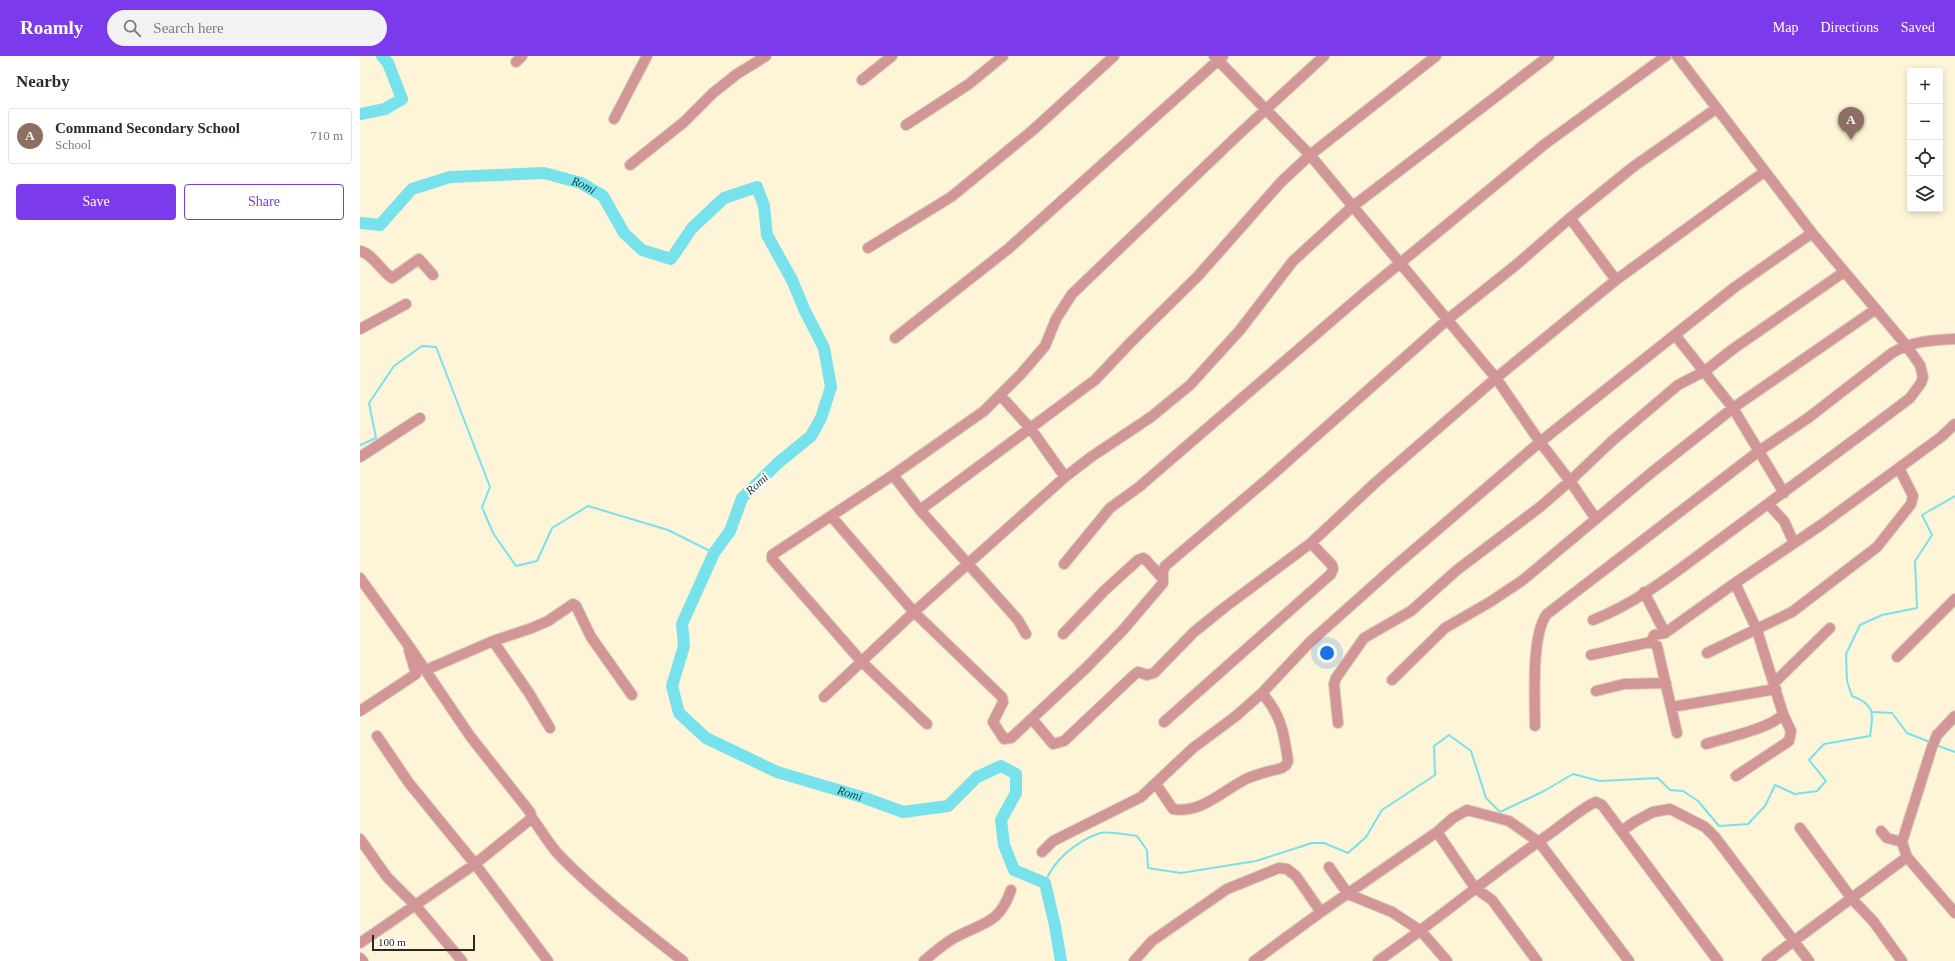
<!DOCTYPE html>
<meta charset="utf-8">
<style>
:root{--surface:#fff;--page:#f2f2f3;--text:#2b2b33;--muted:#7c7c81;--line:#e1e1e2;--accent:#7c3aed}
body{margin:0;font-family:Georgia,serif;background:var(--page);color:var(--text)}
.controls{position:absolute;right:12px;top:12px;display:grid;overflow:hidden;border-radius:4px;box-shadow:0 2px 6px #0003}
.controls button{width:36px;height:36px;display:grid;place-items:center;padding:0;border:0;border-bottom:1px solid var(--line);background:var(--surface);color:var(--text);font:20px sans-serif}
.scale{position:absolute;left:12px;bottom:10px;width:103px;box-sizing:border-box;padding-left:4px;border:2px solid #2b281d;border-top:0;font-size:11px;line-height:14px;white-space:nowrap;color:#2b281d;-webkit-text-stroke:3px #fff;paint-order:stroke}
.you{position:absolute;left:967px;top:597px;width:14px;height:14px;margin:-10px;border:3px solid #fff;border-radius:50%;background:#1a73e8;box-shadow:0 0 0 6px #1a73e833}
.badge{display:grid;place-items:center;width:26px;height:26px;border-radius:50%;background:var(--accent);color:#fff;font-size:13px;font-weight:700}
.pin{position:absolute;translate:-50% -33px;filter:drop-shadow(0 1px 2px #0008)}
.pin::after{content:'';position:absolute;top:21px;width:14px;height:12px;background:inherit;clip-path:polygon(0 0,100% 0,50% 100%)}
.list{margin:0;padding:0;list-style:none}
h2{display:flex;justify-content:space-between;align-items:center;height:52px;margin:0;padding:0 16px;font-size:17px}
h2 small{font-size:13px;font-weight:400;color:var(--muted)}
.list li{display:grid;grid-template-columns:26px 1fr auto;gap:12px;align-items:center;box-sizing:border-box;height:56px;margin:0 8px 8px;padding:0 8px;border:1px solid var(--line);border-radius:4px}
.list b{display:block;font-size:15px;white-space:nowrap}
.list p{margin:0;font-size:13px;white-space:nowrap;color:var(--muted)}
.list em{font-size:13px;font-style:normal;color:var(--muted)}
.actions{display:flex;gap:8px;padding:12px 16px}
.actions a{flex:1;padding:9px 0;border:1px solid var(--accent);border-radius:4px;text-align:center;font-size:14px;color:var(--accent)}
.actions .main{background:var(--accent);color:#fff}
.icon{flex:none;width:22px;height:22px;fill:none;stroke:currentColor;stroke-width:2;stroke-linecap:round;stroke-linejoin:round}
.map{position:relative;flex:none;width:1595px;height:905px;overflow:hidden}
header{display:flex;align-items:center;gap:24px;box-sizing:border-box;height:56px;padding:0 20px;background:var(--accent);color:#fff}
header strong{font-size:19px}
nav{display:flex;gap:22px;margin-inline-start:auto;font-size:14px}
.search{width:280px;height:36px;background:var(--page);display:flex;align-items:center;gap:10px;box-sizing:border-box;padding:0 14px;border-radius:22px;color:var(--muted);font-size:15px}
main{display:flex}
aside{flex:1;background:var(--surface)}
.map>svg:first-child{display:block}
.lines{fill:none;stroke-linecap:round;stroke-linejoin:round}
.stream{stroke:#78e2ec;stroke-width:2}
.river{stroke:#78e2ec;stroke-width:12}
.minor-casing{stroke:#d8d0b6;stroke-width:12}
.minor{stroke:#d29698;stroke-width:10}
.labels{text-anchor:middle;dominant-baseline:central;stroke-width:4;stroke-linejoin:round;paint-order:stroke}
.water-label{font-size:12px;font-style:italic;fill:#0c3f43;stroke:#fff}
</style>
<header>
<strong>Roamly</strong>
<div class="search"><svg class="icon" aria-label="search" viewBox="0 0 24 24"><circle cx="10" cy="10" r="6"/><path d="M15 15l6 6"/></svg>Search here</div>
<nav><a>Map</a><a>Directions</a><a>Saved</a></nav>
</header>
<main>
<aside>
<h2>Nearby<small></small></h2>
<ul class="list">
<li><span class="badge" style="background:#8d6e63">A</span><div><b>Command Secondary School</b><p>School</p></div><em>710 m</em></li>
</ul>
<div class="actions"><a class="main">Save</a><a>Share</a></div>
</aside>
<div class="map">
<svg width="1595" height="905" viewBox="0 0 1595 905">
<rect width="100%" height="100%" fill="#fef5d8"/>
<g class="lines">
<path class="stream" d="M0,389L16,382L9,347L34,310L62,290L76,291L130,431L122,451L133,477L156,510L177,505L192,472L228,450L308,474L354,497
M1513,656L1532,657L1547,677L1570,686
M1576,689L1595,696
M685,827C693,804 717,785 740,777C748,775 768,779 777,780L787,794L788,812L821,817L896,805L952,787H964L988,797L1006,781L1022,754L1075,719L1074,690L1089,679L1111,695L1126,742L1140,756L1184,735L1213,718L1240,725L1298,722L1310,734L1323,735L1338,745L1359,770L1388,768L1405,750L1415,729L1435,738L1457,735L1466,725L1449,704L1464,688L1510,680C1513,658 1516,649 1492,640L1487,625L1486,598L1500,569L1522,559L1557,552L1555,505L1572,479L1562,459L1595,440"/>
<g class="river">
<path d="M0,58L25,53L42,43L28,7L22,0"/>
<path id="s1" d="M0,167L20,169L52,133L90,121L184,117L221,127L243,140L264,177L282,194L311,203L332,172L364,142L397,131L404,150L407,179L432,224L445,255L464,292L471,331L461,362L451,380L418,407L382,442L370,475L354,497L322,568L324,590L312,630L319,657L346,682L417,716L505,742L543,756L588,750L617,721L641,710L656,718V737L641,764L644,789L654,814L685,827L695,870L701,905"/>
</g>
<defs>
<path id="minor" d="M854,0L950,99L1136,322L1180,386L1210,425L1236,463
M156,6L162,0
M502,24L532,0
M254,63L287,0
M546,69L609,28L643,0
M270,109L324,66L353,37L377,18L406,0
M1210,162L1256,224
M508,192L591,141L673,74L754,0
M0,195C12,197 21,215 32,222L59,203L73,219
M0,273L46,248
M1315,279L1373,352L1424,437
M535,282L648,193L863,0
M640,339L671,373L705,421
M0,401L60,362
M533,419L560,454L658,564L666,578
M1408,448L1424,465L1434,487
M560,454L735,324L771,286L838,220L921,126L950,99L1076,0
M471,460L554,556L642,641L643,646L633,666L644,683L651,682L726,612L763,574L803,527V515L805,510L911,420L1087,264L1156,209L1210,162L1273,111L1357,52
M704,508L750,452L779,431L1005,236L1185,88L1306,0
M0,522L51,593L110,680L170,756L172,762L115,808L0,887
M1284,536L1305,577
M1233,564C1280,546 1322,511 1363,481C1425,435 1488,389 1550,342L1561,327L1563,321L1560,309L1546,289L1452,177L1317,0
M703,578L745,534L778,504L783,502L786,504L803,523
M133,585L169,637L190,672
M1347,597L1432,556L1517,491L1551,448L1553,440L1539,412
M1231,599L1291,586
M1537,601L1595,543
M66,614L133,585L172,572L188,565L213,548L216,550L231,581L272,639
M1032,624L1085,572L1130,546L1163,524L1291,417L1373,352L1516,253
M1414,627L1470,572
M1236,635L1264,628L1306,627
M464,641L554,556L705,421L731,401L791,361L830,329L880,274L933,205L992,151L1189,0
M1312,651L1416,633
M0,655L56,618L49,594
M1595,660L1577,679L1572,691L1542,786L1547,801L1595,857
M672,663L693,688L704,685L774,619L778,616L787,619L794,617L834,576L865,551L951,487L1015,427L1136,322L1256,224L1404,116
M804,666L971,518L973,513L972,509L951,487
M978,667L974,628L976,622L1004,582L1051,555L1097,514L1180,451L1210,425L1252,385L1318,329L1345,315L1373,293L1484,216
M567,668L501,605L412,503V499L533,419L624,355L661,318L685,290L696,263L712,238L877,80L964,0
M1175,670C1175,643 1171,578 1187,558L1399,395L1448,362L1532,297C1552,285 1572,284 1595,283
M1317,677L1297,590L1291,586L1294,579L1305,577L1375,527L1461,469L1581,381L1595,368
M17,680L49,727L115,808L188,905
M1346,688C1364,682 1413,672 1423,658L1397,574L1375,527
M1376,720L1429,685L1431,675L1423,658
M796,728L813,753C841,758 862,735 886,723C897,718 910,715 922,712L926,709L928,705C924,676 921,659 902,637
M172,762C181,774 189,788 199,799C237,838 281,872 323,905
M1440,772L1492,843L1513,865L1542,905
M1261,775L1276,765L1293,756L1310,753L1345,771L1355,781L1449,905
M1521,775L1527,782L1542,786
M1077,776L1115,832L1132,844L1177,905
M0,783L27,821L56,850L102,905
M682,796L693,785L781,741L833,692L876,660L902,637L950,586L1034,511L1180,386L1375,231L1452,177
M969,811L988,838L1032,856L1061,875L1087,905
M0,902L3,905
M564,905C573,897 584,888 594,882C623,866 639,869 651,834
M774,905L792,885L867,833L919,812L927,813L936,820L961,856
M894,905L961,856L1077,776L1093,762L1107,754L1149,765L1179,786L1269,905
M1018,905C1076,865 1130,819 1188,779C1200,771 1224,750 1236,746L1242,749L1358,905
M1407,905L1547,801"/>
</defs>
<use href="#minor" class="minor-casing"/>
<use href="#minor" class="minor"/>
</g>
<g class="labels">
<g class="water-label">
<text stroke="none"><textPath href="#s1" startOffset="244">Romi</textPath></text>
<text transform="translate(397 428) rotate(-42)">Romi</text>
<text stroke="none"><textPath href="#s1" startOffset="1265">Romi</textPath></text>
</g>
</g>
</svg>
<div class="controls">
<button>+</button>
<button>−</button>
<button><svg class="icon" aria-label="locate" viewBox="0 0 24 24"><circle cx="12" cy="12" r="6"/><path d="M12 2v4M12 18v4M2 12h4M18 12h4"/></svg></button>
<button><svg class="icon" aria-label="layers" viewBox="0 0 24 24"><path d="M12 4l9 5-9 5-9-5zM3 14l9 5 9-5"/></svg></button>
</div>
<div class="scale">100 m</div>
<div class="you"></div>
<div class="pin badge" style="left:1491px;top:84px;background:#8d6e63">A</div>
</div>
</main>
